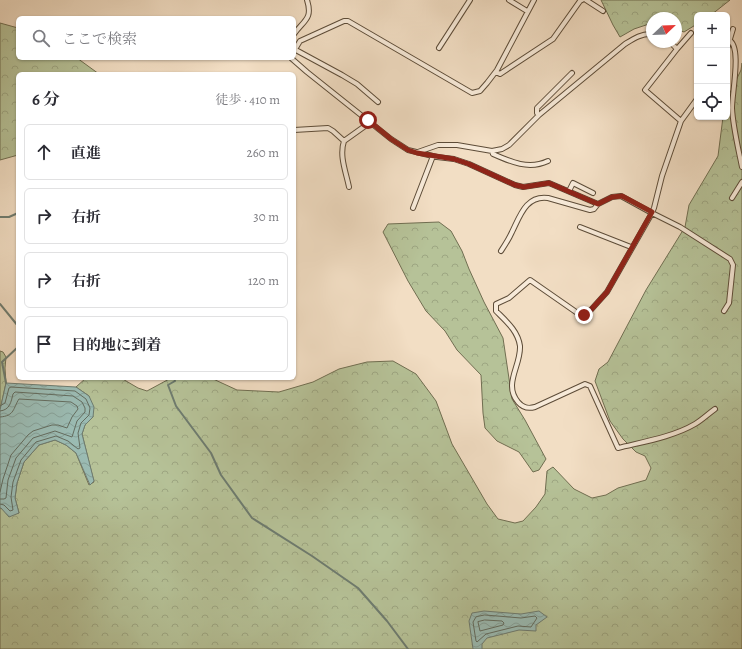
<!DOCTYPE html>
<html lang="ja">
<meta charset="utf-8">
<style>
:root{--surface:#fff;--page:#f2f2f3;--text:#2b2b33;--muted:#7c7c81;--line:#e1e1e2}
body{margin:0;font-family:Alegreya,"Noto Serif JP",serif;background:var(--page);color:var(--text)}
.controls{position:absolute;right:12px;top:12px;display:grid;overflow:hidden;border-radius:6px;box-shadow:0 1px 3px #0004}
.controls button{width:36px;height:36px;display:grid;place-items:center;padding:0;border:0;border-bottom:1px solid var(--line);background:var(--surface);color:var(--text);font:20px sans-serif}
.compass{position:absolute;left:646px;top:12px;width:36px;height:36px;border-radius:50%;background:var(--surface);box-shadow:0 1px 3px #0004;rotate:67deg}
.stop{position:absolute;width:12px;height:12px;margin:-9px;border:3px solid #8f2418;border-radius:50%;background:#fff}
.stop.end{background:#8f2418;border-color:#fff;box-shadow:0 1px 4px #0008}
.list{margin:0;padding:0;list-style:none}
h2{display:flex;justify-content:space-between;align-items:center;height:52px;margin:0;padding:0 16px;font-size:17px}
h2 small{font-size:13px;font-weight:400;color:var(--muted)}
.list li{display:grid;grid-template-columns:26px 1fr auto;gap:12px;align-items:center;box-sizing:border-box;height:56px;margin:0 8px 8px;padding:0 8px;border:1px solid var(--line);border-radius:6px}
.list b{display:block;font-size:15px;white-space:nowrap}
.list em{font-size:13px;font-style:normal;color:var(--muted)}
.icon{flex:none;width:22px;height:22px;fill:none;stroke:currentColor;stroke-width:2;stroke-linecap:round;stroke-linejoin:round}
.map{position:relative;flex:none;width:742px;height:649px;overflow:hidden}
.search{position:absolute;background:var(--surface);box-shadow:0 1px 3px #0004;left:16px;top:16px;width:280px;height:44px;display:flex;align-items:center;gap:10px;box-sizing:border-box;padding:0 14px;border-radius:6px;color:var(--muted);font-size:15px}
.panel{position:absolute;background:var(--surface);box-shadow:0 1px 3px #0004;left:16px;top:72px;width:280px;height:308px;border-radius:6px}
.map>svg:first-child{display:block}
.forest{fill:url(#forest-crowns);stroke:#706e51}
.water{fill:url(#water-waves);stroke:#6e7c70}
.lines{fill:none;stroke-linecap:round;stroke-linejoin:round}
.shore{stroke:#636c5f;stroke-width:1}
.stream{stroke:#6e7c70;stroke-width:2}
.lane-casing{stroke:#5d4c38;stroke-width:6}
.lane{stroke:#f7ead9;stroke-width:4}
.route{stroke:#8f2418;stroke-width:5}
</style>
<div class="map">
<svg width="742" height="649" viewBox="0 0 742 649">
<defs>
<pattern id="forest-crowns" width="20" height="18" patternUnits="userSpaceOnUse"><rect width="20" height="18" fill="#b6c298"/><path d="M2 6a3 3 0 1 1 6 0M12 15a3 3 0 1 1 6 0" fill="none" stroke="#9da682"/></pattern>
<pattern id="water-waves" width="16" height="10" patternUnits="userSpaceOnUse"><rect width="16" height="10" fill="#9bbcb4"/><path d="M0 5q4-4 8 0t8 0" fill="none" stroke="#86a199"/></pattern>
</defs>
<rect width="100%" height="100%" fill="#f2dec4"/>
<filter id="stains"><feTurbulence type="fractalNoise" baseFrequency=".005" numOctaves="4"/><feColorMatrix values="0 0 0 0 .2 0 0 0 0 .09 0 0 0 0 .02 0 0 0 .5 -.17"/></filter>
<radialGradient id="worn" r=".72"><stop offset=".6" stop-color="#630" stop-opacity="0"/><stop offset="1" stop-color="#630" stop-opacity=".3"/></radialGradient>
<path class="forest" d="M601,0H730L711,15H697V24L684,32L676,29V18H652V23L634,29L620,37L613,25Z
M0,23L18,28V58H77L99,74H18V155L0,160Z
M742,63V649H0V508L19,513L15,498L17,483L24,462L39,445L55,440L66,445L76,453L89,485L94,482L82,434L85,425L93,417L89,396L76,387L86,378H121L138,388L147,391L171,378H211L237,390L279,392L313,382L339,369L367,362L393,361L416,374L436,401L452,444L487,504L498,519L515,523L523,521L536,507L545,494L547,471L553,467L574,489L592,498L606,495L618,488L646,480L651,468L645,456L636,452L623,439L610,421L595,381L599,369L608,362L646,290L685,227L689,205L718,156L723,117H727V99L741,70Z
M439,222L451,231L462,251L469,269L484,302L503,338L512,399L525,420L546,459L539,470L533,472L519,452L497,441L485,428L483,413L481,375L457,350L445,331L426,311L408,281L383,232L388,224Z
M0,351L3,352L6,357L5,368L6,383L0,410Z"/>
<path class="water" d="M6,383L76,387L89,396L94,407L93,417L85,425L82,434L94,481L90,485L76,453L66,445L55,440L39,445L24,462L17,483L15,498L19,513L9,517L1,508H0V410Z
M484,611L521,614L539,611L547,617L536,625V631L519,630L487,638L482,644V649H473L469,621L472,613Z"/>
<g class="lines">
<path class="shore" d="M0,406L5,403L9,388L11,387L75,391L86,399L90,408L89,415L81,423L78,433L80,448L78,449L68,441L56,436L36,442L21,460L13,482L11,497L13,510L10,511L4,505L0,504
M0,411C10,410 11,402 13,394L15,392L73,396L82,402L85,408V412L77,421L72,437L55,431L33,438L16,458L8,480L6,498L4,499H0
M0,417C15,416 13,408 19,399L71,402L77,406L78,409L72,417L67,428L58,425H52L33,431L28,435L11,455L3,479L0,492
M485,615L521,618L535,616L537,618L531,627L518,626L486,634L477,642L476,641L473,622L476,617Z
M485,620L502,621L504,623L503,625L480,631L478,622Z"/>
<path class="stream" d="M0,217H9L18,213
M0,304L18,326
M174,378L175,381L168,385L176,406L211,453L221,475L252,518L312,556L358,588L387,621L408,649
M6,383L2,362L18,347"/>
<defs>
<path id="lane" d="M509,0L527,11
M586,0L603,11
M294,34C304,20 313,19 307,0
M729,40C742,46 732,93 732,108C733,127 738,147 742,167
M670,42L677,49L645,90L681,121L662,176L654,208L652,213L680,227L730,259L733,265L729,303L724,311
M439,48L470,0
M294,49L342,75L357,84L378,102
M677,49L691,33
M727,49L733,29
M294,51L300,41L344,21H348L472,93L480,91L487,83L497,70L534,0
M291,58L307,72L391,139L408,150L437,157L454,159L469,164L515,185L523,187L549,183L598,204L612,197L621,196L652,213L607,292L589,312L585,315L576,312L530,280L509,298L496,304V311C506,321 518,331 520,346C521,366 503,384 518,402C523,408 528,409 535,407L585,384L590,386L618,448C642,442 673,437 695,424C702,420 708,414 715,409
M496,72L500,74L553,39L580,1L582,0
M539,115L537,113V108L572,73
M681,121L697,99
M294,130L328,128L333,131L344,141L365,126L368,120
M344,141C339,156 346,172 349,187
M492,151L493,154C511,162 529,170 548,161
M418,152L438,145H457L492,151L502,149L509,145L539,115L625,44C633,39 642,33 652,34
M569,191L573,183L593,193
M732,198L742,182
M413,208L433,156
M580,227L631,247
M501,251C505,245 509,239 512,232C520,216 526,195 548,198L590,210L594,209L598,204"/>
</defs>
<use href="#lane" class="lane-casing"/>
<use href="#lane" class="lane"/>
</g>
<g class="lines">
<path class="route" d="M368,120L391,139L408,150L417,153L454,159L469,164L515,185L524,187L549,183L598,204L612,197L622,196L652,212L607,292L589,312L584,315"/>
</g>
<rect width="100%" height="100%" filter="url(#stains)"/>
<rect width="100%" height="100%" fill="url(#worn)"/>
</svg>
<div class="controls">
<button>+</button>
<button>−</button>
<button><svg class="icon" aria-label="locate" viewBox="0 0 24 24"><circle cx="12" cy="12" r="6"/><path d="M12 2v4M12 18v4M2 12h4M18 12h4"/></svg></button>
</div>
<svg class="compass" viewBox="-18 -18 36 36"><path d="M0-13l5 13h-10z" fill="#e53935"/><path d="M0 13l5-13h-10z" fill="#7c7c81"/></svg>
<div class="stop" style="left:368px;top:120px"></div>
<div class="stop end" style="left:584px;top:315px"></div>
<div class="search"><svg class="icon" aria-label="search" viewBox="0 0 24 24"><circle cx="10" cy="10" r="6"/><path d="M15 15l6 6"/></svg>ここで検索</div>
<section class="panel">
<h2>6 分<small>徒歩 · 410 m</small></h2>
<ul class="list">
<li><svg class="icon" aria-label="ahead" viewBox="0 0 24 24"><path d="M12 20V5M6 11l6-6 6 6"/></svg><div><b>直進</b></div><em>260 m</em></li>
<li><svg class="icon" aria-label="right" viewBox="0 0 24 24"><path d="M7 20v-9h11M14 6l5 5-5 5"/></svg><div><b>右折</b></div><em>30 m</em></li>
<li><svg class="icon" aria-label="right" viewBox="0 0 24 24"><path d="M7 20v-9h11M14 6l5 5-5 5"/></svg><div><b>右折</b></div><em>120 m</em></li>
<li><svg class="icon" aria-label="arrive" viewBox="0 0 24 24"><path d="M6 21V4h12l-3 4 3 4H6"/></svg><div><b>目的地に到着</b></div></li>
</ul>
</section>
</div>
